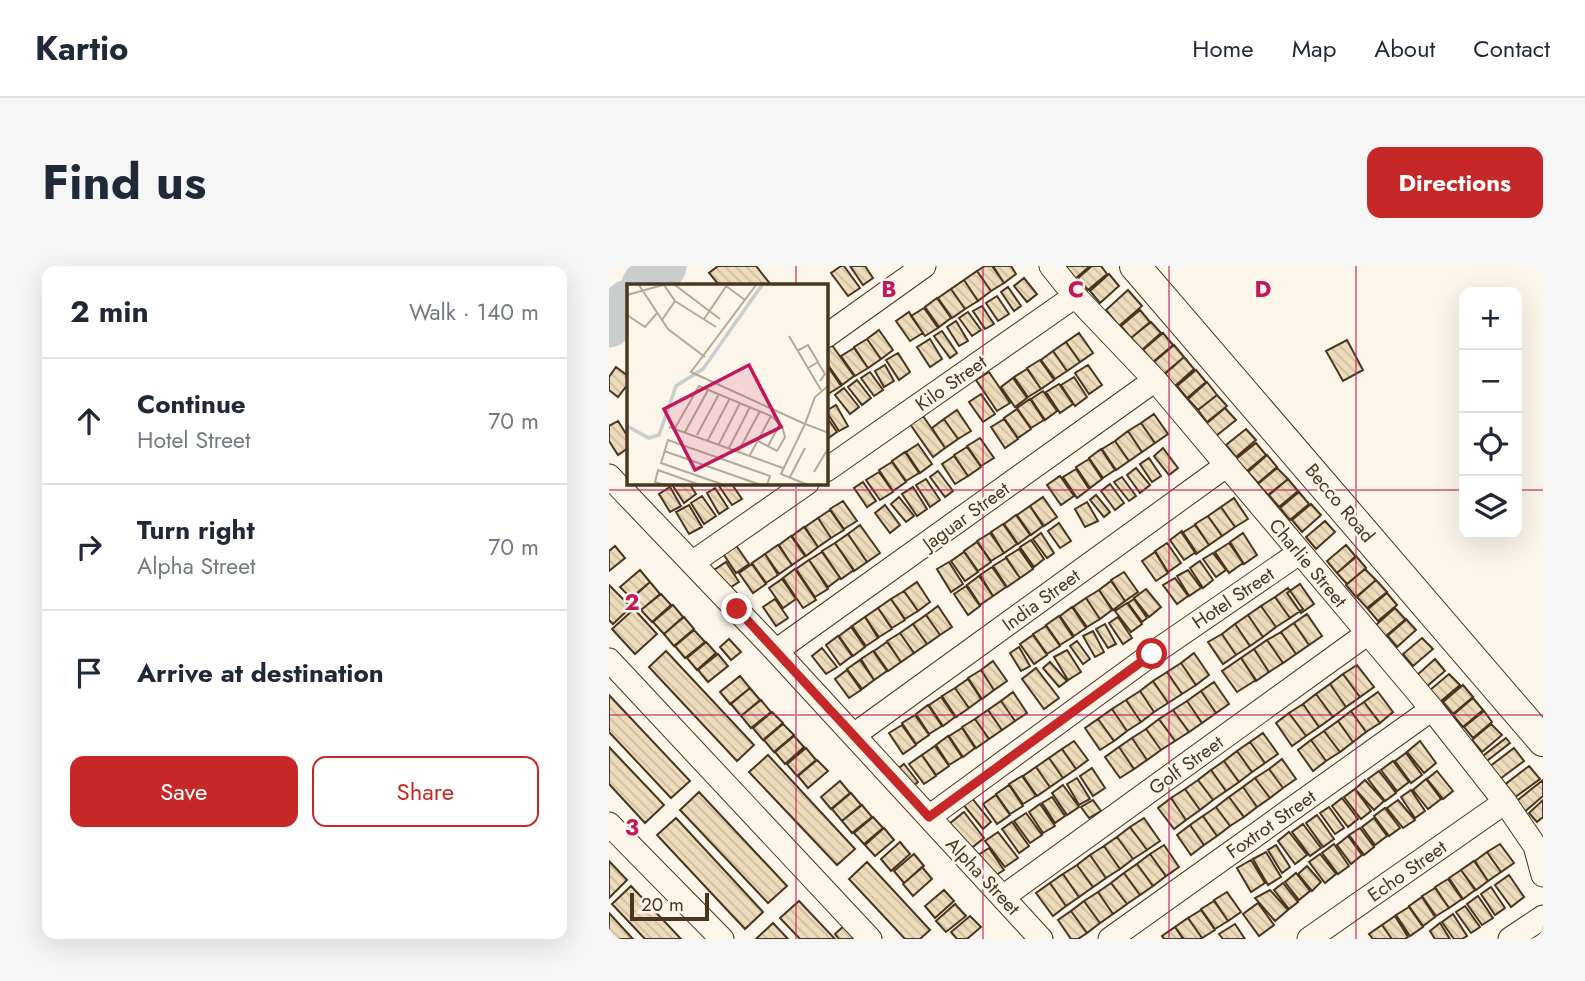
<!DOCTYPE html>
<meta charset="utf-8">
<style>
:root{--surface:#fff;--page:#f6f6f7;--text:#1f2937;--muted:#747a83;--line:#e0e1e3;--accent:#c62828}
body{margin:0;font-family:Jost,sans-serif;background:var(--page);color:var(--text)}
.controls{position:absolute;right:21px;top:21px;display:grid;overflow:hidden;border-radius:14px;box-shadow:0 7px 28px #0002}
.controls button{width:63px;height:63px;display:grid;place-items:center;padding:0;border:0;border-bottom:2px solid var(--line);background:var(--surface);color:var(--text);font:35px sans-serif}
.scale{position:absolute;left:21px;bottom:18px;width:79px;box-sizing:border-box;padding-left:7px;border:4px solid #4a3520;border-top:0;font-size:19px;line-height:24px;white-space:nowrap;color:#4a3520;-webkit-text-stroke:5px #fbf6e9;paint-order:stroke}
.stop{position:absolute;width:21px;height:21px;margin:-16px;border:5px solid #c62828;border-radius:50%;background:#fff}
.stop.end{background:#c62828;border-color:#fff;box-shadow:0 2px 7px #0008}
.list{margin:0;padding:0;list-style:none}
h2{display:flex;justify-content:space-between;align-items:center;height:91px;margin:0;padding:0 28px;font-size:30px}
h2 small{font-size:23px;font-weight:400;color:var(--muted)}
.list li{display:grid;grid-template-columns:46px 1fr auto;gap:21px;align-items:center;box-sizing:border-box;height:126px;padding:0 28px;border-top:2px solid var(--line)}
.list b{display:block;font-size:26px;white-space:nowrap}
.list p{margin:0;font-size:23px;white-space:nowrap;color:var(--muted)}
.list em{font-size:23px;font-style:normal;color:var(--muted)}
.actions{display:flex;gap:14px;padding:21px 28px}
.actions a{flex:1;padding:16px 0;border:2px solid var(--accent);border-radius:14px;text-align:center;font-size:24px;color:var(--accent)}
.actions .main{background:var(--accent);color:#fff}
.icon{flex:none;width:38px;height:38px;fill:none;stroke:currentColor;stroke-width:2;stroke-linecap:round;stroke-linejoin:round}
.map{position:relative;flex:none;width:934px;height:673px;overflow:hidden;border-radius:14px}
header{display:flex;align-items:center;gap:42px;box-sizing:border-box;height:98px;padding:0 35px;background:var(--surface);border-bottom:2px solid var(--line)}
header strong{font-size:33px}
nav{display:flex;gap:38px;margin-inline-start:auto;font-size:24px}
.intro{display:flex;align-items:center;justify-content:space-between;box-sizing:border-box;height:168px;padding:0 42px}
h1{margin:0;font-size:49px}
.button{padding:18px 32px;border-radius:14px;background:var(--accent);color:#fff;font-size:24px;font-weight:700}
main{display:flex;gap:42px;padding:0 42px}
aside{flex:1;background:var(--surface);border-radius:14px;box-shadow:0 7px 28px #0002}
.map>svg:first-child{display:block}
.lines{fill:none;stroke-linecap:round;stroke-linejoin:round}
.river{stroke:#c9cecd;stroke-width:47}
.building{fill:url(#building-back-hatch);stroke:#4a3520;stroke-width:2}
.minor-casing{stroke:#4a3520;stroke-width:25}
.tertiary-casing{stroke:#4a3520;stroke-width:32}
.minor{stroke:#fbf6e9;stroke-width:23}
.tertiary{stroke:#fbf6e9;stroke-width:30}
.route{stroke:#c62828;stroke-width:9}
.grid{fill:none;stroke:#c2185b;stroke-width:2;stroke-opacity:0.55}
.labels{text-anchor:middle;dominant-baseline:central;stroke-width:5;stroke-linejoin:round;paint-order:stroke}
.street-label{font-size:19px;fill:#4a3520;stroke:#fbf6e9}
.inset-river{fill:none;stroke:#c9cecd;stroke-width:3.5}
.inset-road{fill:none;stroke:#b4a999;stroke-width:2}
.view{fill:#c2185b;fill-opacity:0.15;stroke:#c2185b;stroke-width:3.5}
.inset-edge{fill:none;stroke:#4a3520;stroke-width:3.5}
.grid-label{font-size:23px;text-anchor:middle;font-weight:bold;fill:#c2185b;stroke:#fbf6e9;stroke-width:5;stroke-linejoin:round;paint-order:stroke}
</style>
<header>
<strong>Kartio</strong>
<nav><a>Home</a><a>Map</a><a>About</a><a>Contact</a></nav>
</header>
<div class="intro"><h1>Find us</h1><a class="button">Directions</a></div>
<main>
<aside>
<h2>2 min<small>Walk · 140 m</small></h2>
<ul class="list">
<li><svg class="icon" aria-label="ahead" viewBox="0 0 24 24"><path d="M12 20V5M6 11l6-6 6 6"/></svg><div><b>Continue</b><p>Hotel Street</p></div><em>70 m</em></li>
<li><svg class="icon" aria-label="right" viewBox="0 0 24 24"><path d="M7 20v-9h11M14 6l5 5-5 5"/></svg><div><b>Turn right</b><p>Alpha Street</p></div><em>70 m</em></li>
<li><svg class="icon" aria-label="arrive" viewBox="0 0 24 24"><path d="M6 21V4h12l-3 4 3 4H6"/></svg><div><b>Arrive at destination</b></div></li>
</ul>
<div class="actions"><a class="main">Save</a><a>Share</a></div>
</aside>
<div class="map">
<svg width="934" height="673" viewBox="0 0 934 673">
<defs>
<pattern id="building-back-hatch" width="6" height="6" patternUnits="userSpaceOnUse" patternTransform="scale(1.75)"><rect width="6" height="6" fill="#ecdcbc"/><path d="M-1 5l2 2M0 0l6 6M5-1l2 2" fill="none" stroke="#ccbda1"/></pattern>
</defs>
<rect width="100%" height="100%" fill="#fbf6e9"/>
<g class="lines">
<path class="river" d="M36,19L54,0
M0,58L19,37"/>
</g>
<path class="building" d="M109,0H147L162,19H110L100,7Z
M232,0H235L251,22L239,30L222,7Z
M241,0H256L264,12L254,19Z
M376,0H383L395,17L382,25L368,5Z
M384,0H402L407,8L395,17Z
M457,0H481L466,13L455,2Z
M483,0H492L498,8L479,24L469,12Z
M368,5L382,25L369,35L355,14Z
M500,8L510,20L491,37L481,25Z
M415,12L428,28L418,36L405,20Z
M355,14L369,35L356,43L342,23Z
M399,21L412,40L405,45L392,26Z
M342,23L356,43L343,52L329,32Z
M519,24L533,40L510,60L497,44Z
M388,30L400,48L389,55L377,37Z
M328,32L342,52L330,61L316,41Z
M373,40L385,58L376,63L364,45Z
M315,42L329,62L316,70L302,50Z
M531,44L541,56L522,72L512,60Z
M300,46L314,67L301,75L287,55Z
M359,46L372,64L363,70L350,52Z
M347,55L359,75L350,80L338,61Z
M542,56L552,67L533,84L522,72Z
M270,64L284,84L272,93L258,73Z
M333,65L348,87L341,92L325,70Z
M470,67L484,87L471,96L457,76Z
M554,67L564,79L544,96L534,84Z
M258,73L272,93L259,102L245,81Z
M321,73L333,93L321,101L308,81Z
M738,74L754,104L734,115L717,85Z
M220,75L245,110L233,119L217,96V77Z
M457,76L471,96L458,105L444,85Z
M565,79L575,91L555,108L545,96Z
M245,82L259,102L246,110L232,90Z
M444,85L458,105L446,113L432,94Z
M289,87L301,106L290,114L277,94Z
M575,91L585,103L566,120L556,108Z
M431,94L445,114L432,123L418,102Z
M218,99L232,120L219,128L217,125Z
M276,99L285,115L275,121L266,105Z
M479,99L493,119L480,128L466,107Z
M7,101L19,110V118L9,131L0,124V111Z
M418,103L432,123L419,131L405,111Z
M587,104L597,116L578,132L568,120Z
M261,106L274,124L265,130L252,112Z
M380,106L401,137L388,145L367,114Z
M465,111L478,131L466,140L452,119Z
M404,112L418,132L406,141L392,121Z
M248,114L262,132L253,139L239,121Z
M598,116L608,129L589,144L579,133Z
M450,118L464,138L451,147L437,126Z
M235,122L250,141L241,148L226,129Z
M434,125L448,145L436,154L422,133Z
M372,128L386,148L374,156L360,136Z
M608,129L618,140L598,156L589,144Z
M421,133L435,154L422,162L408,142Z
M227,139L239,160L230,165L217,145Z
M616,142L627,154L607,170L597,158Z
M408,143L422,163L409,172L395,152Z
M348,144L362,165L349,173L335,153Z
M545,148L559,168L546,177L532,157Z
M217,150L228,166L218,173L217,171Z
M314,150L336,182L324,191L301,158Z
M335,153L349,173L336,182L323,162Z
M395,153L409,173L396,182L382,161Z
M9,155L19,171V182L9,189L0,175V160Z
M532,157L546,177L533,186L519,165Z
M637,163L647,174L627,191L617,179Z
M519,165L533,186L520,195L506,175Z
M371,172L385,192L372,200L358,180Z
M506,175L520,195L507,204L493,183Z
M647,177L657,189L638,205L627,193Z
M309,178L323,198L311,207L297,186Z
M358,181L372,201L359,210L345,189Z
M554,182L569,202L560,209L545,190Z
M492,183L506,204L494,212L480,192Z
M296,186L310,207L297,215L283,195Z
M658,189L668,201L649,217L639,206Z
M345,190L359,210L346,218L333,198Z
M540,192L552,210L543,216L531,198Z
M480,193L493,213L481,222L467,201Z
M283,196L297,216L284,225L270,204Z
M527,202L541,219L531,227L518,209Z
M668,202L679,213L659,229L649,218Z
M467,203L480,223L468,232L454,211Z
M329,205L344,225L336,231L321,211Z
M270,206L284,226L271,234L257,214Z
M451,210L465,230L452,239L438,219Z
M513,211L527,230L520,235L505,216Z
M317,213L331,234L321,241L307,219Z
M679,213L689,225L670,241L660,229Z
M254,216L267,235L258,241L245,222Z
M62,217H80L87,228L75,237Z
M115,217H122L133,233L123,239L110,220Z
M501,218L515,237L506,244L492,225Z
M61,221L72,240L61,246L50,228Z
M304,221L318,243L308,250L293,228Z
M106,222L119,242L110,248L98,227Z
M690,226L700,238L681,254L671,242Z
M487,229L501,246L495,251L481,234Z
M93,230L107,250L95,258L82,237Z
M290,231L305,250L297,256L282,238Z
M434,231L448,251L435,260L421,240Z
M625,232L639,253L626,261L612,241Z
M234,235L248,255L235,263L221,243Z
M478,236L489,255L476,261L466,243Z
M702,238L712,249L693,266L683,254Z
M80,239L93,261L80,268L67,246Z
M276,239L291,259L281,267L266,247Z
M421,240L434,260L422,269L408,249Z
M612,241L626,261L613,270L599,250Z
M221,244L235,264L222,272L209,252Z
M407,249L421,269L409,278L395,258Z
M599,250L613,270L600,279L586,258Z
M209,252L222,272L209,281L196,261Z
M716,255L726,266L707,283L697,271Z
M450,257L462,275L451,282L439,265Z
M394,258L408,278L395,287L382,266Z
M251,259L271,287L258,296L239,268Z
M586,259L600,279L587,288L573,267Z
M195,261L209,281L197,290L183,270Z
M573,265L587,286L575,294L561,274Z
M381,267L395,287L382,295L368,275Z
M432,267L445,287L438,292L424,273Z
M634,267L648,289L635,298L621,276Z
M239,268L258,296L245,305L226,277Z
M182,270L196,290L183,299L170,279Z
M422,274L435,293L425,301L411,281Z
M368,276L382,296L369,305L355,285Z
M226,277L245,304L232,313L213,285Z
M558,277L572,297L559,306L546,285Z
M620,277L634,297L620,307L606,286Z
M126,278L140,298L127,307L113,286Z
M169,279L183,299L170,308L156,288Z
M737,279L747,291L728,307L718,295Z
M6,280L16,292L0,305V285Z
M410,283L424,303L411,312L397,291Z
M213,286L231,312L219,321L200,294Z
M355,286L369,306L356,315L342,295Z
M546,286L559,307L547,315L533,295Z
M604,287L617,304L607,311L594,293Z
M156,288L169,309L157,317L143,297Z
M747,290L757,302L738,318L728,307Z
M397,292L411,312L398,321L384,300Z
M200,294L219,323L206,331L187,303Z
M591,295L604,314L594,322L581,302Z
M117,296L130,316L117,324L105,304Z
M340,296L354,318L342,326L328,303Z
M143,298L157,318L144,327L130,307Z
M383,301L397,321L384,330L371,309Z
M186,303L207,334L194,342L174,312Z
M756,303L767,314L747,331L737,319Z
M31,304L41,316L22,332L11,321Z
M579,304L592,322L580,330L568,310Z
M515,306L529,326L516,335L502,314Z
M370,310L384,330L371,339L358,319Z
M566,312L579,330L568,338L554,319Z
M173,313L187,333L174,342L160,322Z
M767,314L778,326L758,342L748,331Z
M502,315L516,335L504,344L490,324Z
M41,316L51,328L32,344L22,333Z
M308,316L321,336L309,345L295,325Z
M691,318L705,338L692,347L678,327Z
M0,319L22,341L4,358L0,354Z
M357,320L371,340L359,349L345,328Z
M679,322L694,343L681,352L666,331Z
M537,323L552,341L540,351L525,332Z
M490,324L503,344L491,353L477,332Z
M295,325L309,345L296,353L282,333Z
M778,327L788,339L769,355L759,343Z
M52,328L62,339L43,356L32,344Z
M666,331L681,352L667,361L652,340Z
M477,332L491,353L478,361L464,341Z
M166,333L179,352L167,360L154,341Z
M282,333L296,354L283,362L269,342Z
M525,333L538,352L533,356L519,337Z
M518,337L533,358L522,366L506,345Z
M64,339L74,351L55,368L44,356Z
M329,340L343,361L331,369L317,349Z
M652,340L667,361L654,371L639,349Z
M463,341L477,362L465,370L451,350Z
M269,342L283,363L270,371L256,351Z
M786,342L797,354L777,371L767,359Z
M25,343L48,368L26,388L3,363Z
M698,348L713,370L700,379L685,357Z
M317,349L331,369L318,378L304,358Z
M639,349L654,371L641,380L626,358Z
M450,350L464,371L451,379L437,359Z
M75,351L85,363L65,380L55,368Z
M256,351L269,372L257,380L243,360Z
M509,351L523,372L514,378L500,357Z
M797,353L807,364L788,381L778,369Z
M685,357L700,379L687,388L672,366Z
M304,358L318,378L305,387L291,367Z
M496,358L507,378L499,382L487,363Z
M626,358L641,380L627,389L613,368Z
M437,360L451,380L438,388L424,368Z
M242,361L256,381L244,390L230,370Z
M85,364L96,376L76,392L66,380Z
M484,365L495,386L486,391L474,370Z
M672,366L687,388L674,397L658,374Z
M291,367L305,387L292,396L278,375Z
M613,368L627,389L614,398L599,376Z
M424,369L438,389L425,398L411,378Z
M229,370L243,390L231,399L217,379Z
M813,372L824,383L804,400L794,388Z
M120,373L132,386L122,394L111,381Z
M658,374L674,397L660,406L645,383Z
M468,375L481,393L474,398L461,380Z
M97,376L107,387L88,404L78,392Z
M278,376L292,396L279,405L265,385Z
M410,381L421,400L412,405L401,387Z
M213,382L228,401L217,408L203,390Z
M645,383L660,406L647,415L632,392Z
M458,384L472,406L459,414L445,391Z
M57,385L145,479L128,495L40,401Z
M264,385L278,405L265,414L252,393Z
M585,387L600,409L587,419L572,397Z
M109,388L119,400L99,416L89,404Z
M632,392L647,414L628,426L613,405Z
M826,393L836,405L817,421L807,410Z
M251,394L265,414L253,423L238,403Z
M384,395L398,415L385,424L372,404Z
M441,396L458,415L450,421L434,402Z
M572,397L587,419L573,428L558,406Z
M748,399L765,421L751,431L734,408Z
M427,402L450,432L435,443L413,413Z
M238,404L252,424L240,432L226,413Z
M372,404L385,424L373,433L359,412Z
M558,406L573,428L559,437L544,415Z
M734,408L751,431L737,441L721,418Z
M840,408L851,419L831,436L821,424Z
M131,410L141,422L121,438L111,426Z
M359,413L372,433L360,442L346,422Z
M544,415L559,437L545,446L531,425Z
M605,416L620,438L607,447L592,425Z
M721,418L737,441L724,451L707,428Z
M854,419L864,431L844,448L834,436Z
M141,422L151,434L132,450L122,438Z
M346,422L360,442L347,451L333,430Z
M531,425L545,446L532,456L517,434Z
M592,425L607,447L593,457L578,435Z
M404,426L418,447L406,455L392,435Z
M769,426L784,446L771,457L755,436Z
M707,428L724,451L710,461L694,438Z
M0,429L81,515L62,532L0,466Z
M332,431L346,451L334,460L320,439Z
M864,432L874,444L854,461L844,449Z
M152,434L162,446L142,462L132,450Z
M517,434L532,456L518,465L503,443Z
M392,435L406,455L393,464L379,444Z
M578,435L593,457L580,466L564,444Z
M755,436L771,457L757,466L742,445Z
M694,438L710,461L697,470L680,447Z
M319,439L333,460L320,468L307,448Z
M503,443L518,465L505,475L489,453Z
M379,444L393,464L380,473L366,453Z
M564,444L580,466L566,475L550,453Z
M742,445L757,466L744,476L729,455Z
M875,445L883,456L864,472L855,461Z
M163,446L174,457L154,474L144,462Z
M680,447L697,470L683,480L667,457Z
M306,449L320,469L307,478L293,457Z
M366,453L380,473L367,482L353,461Z
M489,453L505,475L491,484L476,462Z
M550,453L566,475L552,484L537,463Z
M729,455L744,476L731,486L715,465Z
M174,458L185,469L165,486L155,474Z
M882,458L893,469L873,486L863,474Z
M293,459L307,479L294,488L280,467Z
M353,462L366,482L354,491L340,470Z
M537,463L552,484L538,494L523,472Z
M715,465L731,486L717,495L702,474Z
M654,467L669,488L656,497L641,476Z
M185,470L195,481L176,498L166,486Z
M339,470L353,491L340,499L327,479Z
M523,472L538,494L525,503L510,481Z
M897,472L901,477L874,498L870,493Z
M702,474L717,495L704,505L689,484Z
M465,475L479,494L467,503L453,483Z
M811,475L827,497L815,507L798,486Z
M641,476L656,497L643,506L628,485Z
M326,480L340,500L327,509L313,489Z
M0,481L55,539L36,557L0,518Z
M510,481L525,503L511,512L496,491Z
M197,482L207,494L188,510L178,498Z
M905,482L915,495L887,516L880,501Z
M453,483L467,503L454,512L440,492Z
M628,485L643,506L630,516L615,495Z
M797,487L813,509L802,517L786,495Z
M159,489L246,583L228,599L140,506Z
M313,489L327,510L315,518L300,498Z
M440,492L454,512L441,521L427,501Z
M673,493L687,513L674,522L660,503Z
M208,494L219,505L199,522L189,510Z
M615,495L630,516L617,525L602,504Z
M784,495L800,516L788,525L772,504Z
M295,498L309,516L300,523L286,505Z
M920,500L931,513L905,532L894,520Z
M427,501L441,521L428,530L414,510Z
M483,502L496,522L484,530L471,510Z
M660,503L674,522L661,532L646,512Z
M602,504L617,525L604,534L589,514Z
M770,505L787,527L776,535L759,513Z
M828,505L844,525L834,533L818,513Z
M413,510L427,530L414,538L400,518Z
M468,512L481,533L470,539L458,518Z
M646,512L661,532L648,541L634,521Z
M817,513L832,533L819,543L804,524Z
M589,514L604,534L591,544L576,523Z
M756,514L775,535L765,544L746,523Z
M934,514V530L912,549L905,537Z
M231,515L241,527L222,543L212,531Z
M400,519L414,540L401,548L387,528Z
M454,519L470,541L458,549L443,527Z
M634,521L648,541L635,551L620,531Z
M576,523L591,544L577,554L562,532Z
M746,523L762,545L752,553L735,531Z
M802,524L816,545L806,552L792,531Z
M90,526L178,620L159,637L71,544Z
M242,527L252,539L233,555L223,543Z
M387,529L401,549L388,558L374,538Z
M362,531L382,556L374,563L353,537Z
M443,531L456,550L446,557L433,537Z
M620,531L635,551L621,560L607,541Z
M562,532L577,554L565,563L549,542Z
M733,532L749,553L739,561L723,540Z
M484,534L492,545L480,552L472,541Z
M789,534L806,554L794,562L778,542Z
M934,534V551L928,556L920,547Z
M431,538L446,560L434,567L420,546Z
M253,539L263,551L243,567L233,555Z
M607,541L621,560L608,570L594,550Z
M720,541L735,562L726,568L711,547Z
M776,542L791,562L780,570L765,550Z
M355,546L375,572L360,584L340,558Z
M417,547L433,569L421,577L405,555Z
M708,549L725,573L714,581L697,557Z
M594,550L608,570L595,579L581,559Z
M264,551L274,562L255,578L245,567Z
M67,552L154,646L136,663L48,569Z
M535,552L551,575L538,584L521,561Z
M765,552L778,570L766,579L753,561Z
M403,556L420,580L410,587L393,563Z
M694,558L712,582L701,590L683,566Z
M581,559L595,579L582,589L568,569Z
M521,561L538,584L524,593L508,571Z
M275,562L285,574L266,590L256,579Z
M751,562L765,581L755,589L740,569Z
M389,566L409,592L396,601L376,575Z
M680,566L698,589L686,598L669,575Z
M739,570L753,589L742,598L728,579Z
M508,571L524,593L511,603L495,580Z
M291,576L301,588L282,605L272,593Z
M725,578L740,600L729,608L713,587Z
M891,578L905,597L892,606L878,586Z
M555,579L570,601L557,610L541,588Z
M667,579L681,601L673,607L659,584Z
M495,580L511,603L497,612L481,589Z
M380,582L395,604L384,611L369,589Z
M657,586L672,611L659,619L644,593Z
M878,586L892,606L879,615L866,595Z
M305,588L315,600L295,617L285,605Z
M541,588L557,610L544,620L528,598Z
M711,588L727,608L716,617L700,596Z
M481,589L497,612L484,621L468,599Z
M642,594L656,617L642,626L628,602Z
M0,595L18,614L0,632Z
M865,595L879,615L867,624L852,604Z
M258,596L321,664L311,673H296L240,613Z
M528,598L544,620L531,629L515,607Z
M468,599L484,621L470,631L454,608Z
M698,600L712,616L703,625L689,608Z
M313,601L323,613L304,630L294,618Z
M852,604L866,624L854,633L840,612Z
M515,607L531,629L518,638L502,617Z
M687,607L701,625L690,634L676,616Z
M454,608L470,631L457,640L441,617Z
M900,609L915,631L902,641L886,619Z
M839,613L853,633L840,642L826,621Z
M441,617L457,640L444,650L427,627Z
M502,617L518,638L504,648L489,626Z
M674,617L689,636L680,643L665,624Z
M22,620L72,673H36L3,638Z
M882,621L896,642L886,649L872,628Z
M826,622L840,642L827,650L813,630Z
M335,624L345,635L326,652L316,640Z
M661,624L679,644L666,655L646,632Z
M489,626L504,648L491,657L475,635Z
M618,626L632,646L619,655L605,634Z
M869,630L884,652L873,659L858,638Z
M813,631L826,651L814,660L800,640Z
M190,635L226,673H191L171,652Z
M475,635L491,657L478,667L462,645Z
M605,635L619,655L606,663L592,643Z
M649,637L665,659L650,670L634,648Z
M346,638L357,650L337,666L327,655Z
M856,640L871,661L862,667L847,646Z
M800,641L814,661L801,670L787,649Z
M592,644L606,664L593,672L579,652Z
M462,645L478,667L469,673H462L449,654Z
M0,647L24,673H0Z
M844,648L858,670L853,673H845L833,656Z
M361,650L372,661L358,673H348L342,666Z
M786,650L799,671L796,673H783L773,659Z
M579,652L593,672L592,673H575L566,661Z
M164,657L179,673H147Z
M831,657L841,673H826L821,665Z
M237,658L251,673H230L226,668Z
M626,658L636,673H614L610,668Z
M773,659L783,673H764L760,668Z
M566,661L574,673H555L553,670Z"/>
<g class="lines">
<defs>
<path id="minor" d="M442,0L466,30L546,114L823,443L896,536L926,580L934,609
M217,70L315,0
M217,204L466,30
M0,210L167,385L432,673
M83,297L198,217
M167,385L546,114
M0,394L261,673
M245,469L618,199
M320,551L543,388L690,287
M0,558L113,673
M394,631L759,367
M501,673L823,443
M700,673L896,536
M901,673L934,651"/>
<path id="tertiary" d="M526,0L934,475"/>
</defs>
<use href="#minor" class="minor-casing"/>
<use href="#tertiary" class="tertiary-casing"/>
<use href="#minor" class="minor"/>
<use href="#tertiary" class="tertiary"/>
</g>
<g class="lines">
<path class="route" d="M128,343L320,551L543,388"/>
</g>
<path class="grid" d="M187,0V19M374,0V673M560,0V673M747,0V673M187,217V673M0,224H855M908,224H934M0,449H934"/>
<g class="labels">
<g class="street-label">
<text transform="translate(342 117) rotate(-35)">Kilo Street</text>
<text transform="translate(731 237) rotate(50)">Becco Road</text>
<text transform="translate(357 250) rotate(-36)">Jaguar Street</text>
<text transform="translate(699 297) rotate(50)">Charlie Street</text>
<text transform="translate(624 332) rotate(-34)">Hotel Street</text>
<text transform="translate(432 334) rotate(-36)">India Street</text>
<text transform="translate(577 499) rotate(-36)">Golf Street</text>
<text transform="translate(662 558) rotate(-35)">Foxtrot Street</text>
<text transform="translate(798 605) rotate(-35)">Echo Street</text>
<text transform="translate(374 610) rotate(47)">Alpha Street</text>
</g>
</g>
<g transform="translate(18 18)">
<rect width="201" height="201" fill="#fbf6e9"/>
<path class="inset-river" d="M0,142L22,154L32,151L49,102L76,85L135,1"/>
<path class="inset-road" d="M12,1L41,45L78,73M37,1L48,17L89,43M48,1L93,35M129,1L64,88L178,140L154,190L181,201M99,2L118,16M0,11L36,1M0,31L18,43L31,28M77,35L100,1M35,36L48,17M162,52L194,106M170,67L181,61L191,78L181,84M191,79L198,90L193,97M202,101L188,113L178,140L202,149M42,143L156,184M48,144L72,102L144,132L155,142L158,153L150,167L131,157M58,148L81,106M70,151L92,110M81,156L103,114M92,160L113,119M141,162L153,140M102,164L123,123M37,167L134,201M111,168L133,127M123,171L144,132M187,188L202,163M163,193L178,164M37,201L28,198L31,186L73,201M97,201L34,179L41,156L143,192L140,201"/>
<path class="view" d="M122,81L154,143L68,186L37,125Z"/>
<rect width="201" height="201" class="inset-edge"/>
</g>
<g class="grid-label">
<text x="280" y="31">B</text>
<text x="467" y="31">C</text>
<text x="654" y="31">D</text>
<text x="23" y="344">2</text>
<text x="23" y="569">3</text>
</g>
</svg>
<div class="controls">
<button>+</button>
<button>−</button>
<button><svg class="icon" aria-label="locate" viewBox="0 0 24 24"><circle cx="12" cy="12" r="6"/><path d="M12 2v4M12 18v4M2 12h4M18 12h4"/></svg></button>
<button><svg class="icon" aria-label="layers" viewBox="0 0 24 24"><path d="M12 4l9 5-9 5-9-5zM3 14l9 5 9-5"/></svg></button>
</div>
<div class="scale">20 m</div>
<div class="stop" style="left:543px;top:388px"></div>
<div class="stop end" style="left:128px;top:343px"></div>
</div>
</main>
